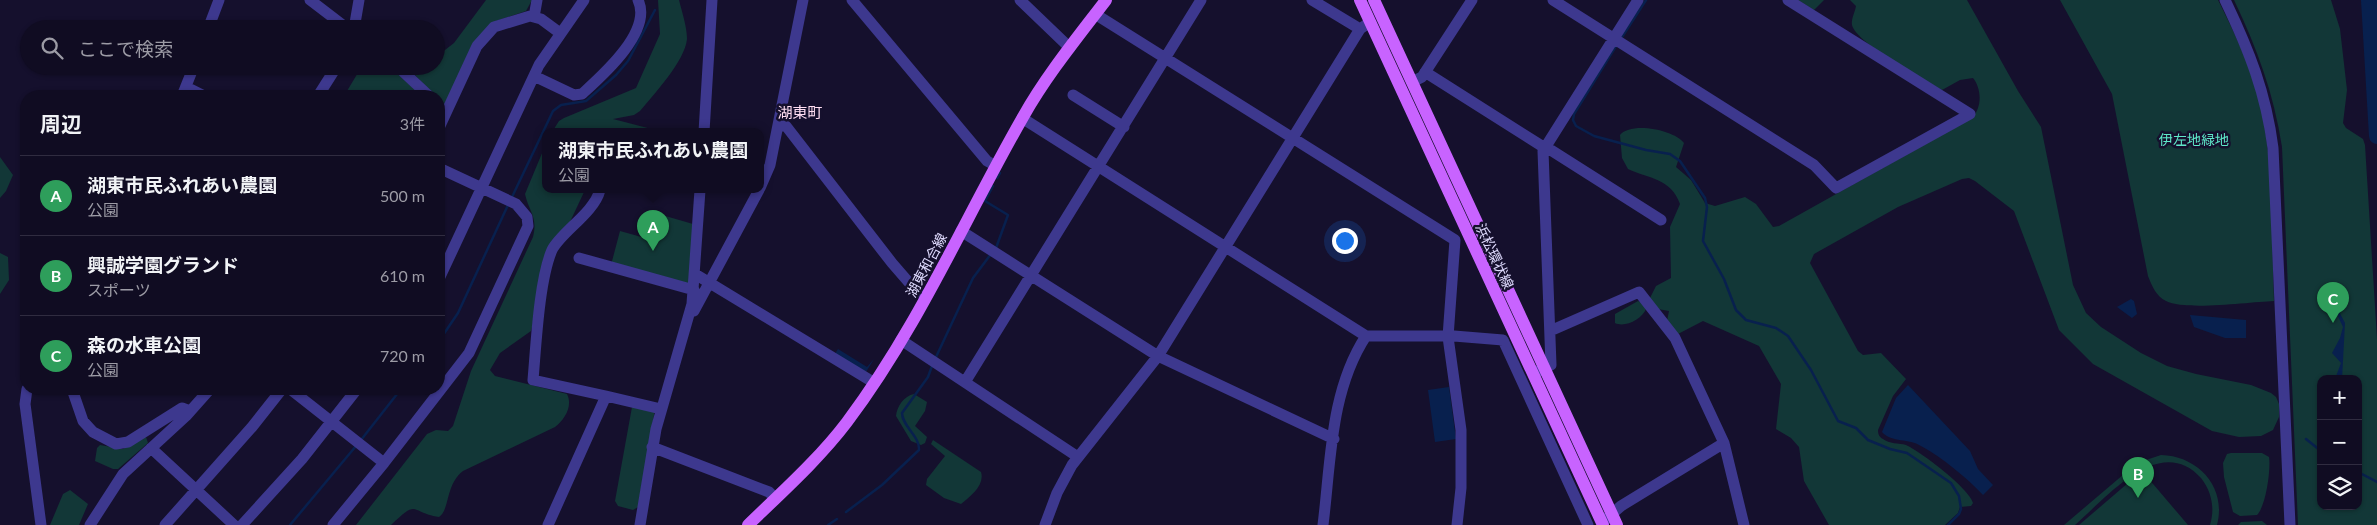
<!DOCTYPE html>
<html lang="ja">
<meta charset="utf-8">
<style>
:root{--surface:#100c22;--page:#1e1a2f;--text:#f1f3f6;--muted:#9c9ba5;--line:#302c40;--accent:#08e1ff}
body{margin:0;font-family:Lato,"Noto Sans JP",sans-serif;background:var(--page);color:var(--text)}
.controls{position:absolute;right:15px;bottom:15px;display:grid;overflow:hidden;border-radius:10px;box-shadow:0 1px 4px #0004}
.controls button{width:45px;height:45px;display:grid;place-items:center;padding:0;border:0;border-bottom:1px solid var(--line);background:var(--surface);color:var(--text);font:25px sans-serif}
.you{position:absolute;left:1344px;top:240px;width:18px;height:18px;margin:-12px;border:4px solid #fff;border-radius:50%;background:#1a73e8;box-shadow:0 0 0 8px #1a73e833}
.badge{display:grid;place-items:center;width:32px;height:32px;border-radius:50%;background:var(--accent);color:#fff;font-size:16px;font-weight:700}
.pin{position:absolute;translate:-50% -41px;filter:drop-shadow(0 1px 2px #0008)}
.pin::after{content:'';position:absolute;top:26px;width:18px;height:15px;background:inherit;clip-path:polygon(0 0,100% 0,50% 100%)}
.popup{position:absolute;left:542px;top:128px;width:222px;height:65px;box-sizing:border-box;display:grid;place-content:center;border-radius:10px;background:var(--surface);filter:drop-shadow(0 1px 4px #0005);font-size:16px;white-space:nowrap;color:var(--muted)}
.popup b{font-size:19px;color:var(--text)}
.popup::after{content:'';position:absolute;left:50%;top:100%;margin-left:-10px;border:10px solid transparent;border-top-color:var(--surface)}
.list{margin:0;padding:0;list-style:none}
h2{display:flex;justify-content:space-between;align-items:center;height:65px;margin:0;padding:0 20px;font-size:21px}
h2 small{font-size:16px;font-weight:400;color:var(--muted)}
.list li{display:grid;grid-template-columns:32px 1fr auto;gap:15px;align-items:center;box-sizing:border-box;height:80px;padding:0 20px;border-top:1px solid var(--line)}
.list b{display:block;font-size:19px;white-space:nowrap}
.list p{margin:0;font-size:16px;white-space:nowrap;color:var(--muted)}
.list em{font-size:16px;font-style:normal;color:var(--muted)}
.icon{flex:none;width:28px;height:28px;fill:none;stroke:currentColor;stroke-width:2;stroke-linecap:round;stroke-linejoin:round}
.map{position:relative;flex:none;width:2377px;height:525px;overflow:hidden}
.search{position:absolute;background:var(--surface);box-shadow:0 1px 4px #0004;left:20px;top:20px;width:425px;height:55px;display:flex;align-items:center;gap:12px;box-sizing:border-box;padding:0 18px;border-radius:28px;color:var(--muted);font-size:19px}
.panel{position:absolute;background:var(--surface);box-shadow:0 1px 4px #0004;left:20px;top:90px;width:425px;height:305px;border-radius:20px}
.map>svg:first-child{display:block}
.green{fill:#123737;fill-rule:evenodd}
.water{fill:#08204e}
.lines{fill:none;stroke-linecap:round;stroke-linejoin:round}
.stream{stroke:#08204e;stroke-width:2.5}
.river{stroke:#08204e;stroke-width:16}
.minor{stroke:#3d388e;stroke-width:11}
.major{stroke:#c863ff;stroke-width:12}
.labels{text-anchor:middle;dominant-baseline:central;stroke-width:5;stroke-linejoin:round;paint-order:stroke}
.park-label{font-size:14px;fill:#5fe8c9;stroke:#15102d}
.street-label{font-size:14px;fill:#e0dcff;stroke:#15102d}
.neighbourhood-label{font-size:15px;fill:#ffdef2;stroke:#15102d}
</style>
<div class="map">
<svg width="2377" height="525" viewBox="0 0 2377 525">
<rect width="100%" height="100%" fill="#15102d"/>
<path class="green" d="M486,0H532L526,11L496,21L439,115V96H435L414,74V68L436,66V57L454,43Z
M658,0H679C682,12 687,27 687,39C685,61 654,94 640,111L634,115L613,119L663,132H552L559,121L564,118L636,88L660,34Z
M1798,0H1824L1814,10Z
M1850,0H1967L2018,91L2041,127L2073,285L2086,313L2101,327L2141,353L2167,366L2196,374L2251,385L2271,393L2276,397L2279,404V417L2273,430L2261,436L2239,437L2212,431L2093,364L2059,330L2014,211L1975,181L1969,178L1962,179L1898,207L1814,254L1810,263L1858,351L1863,355L1881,353L1906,379L1893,396L1878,430C1878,434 1879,437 1883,439C1889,444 1899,443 1906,445C1920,451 1970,489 1973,503L1971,506L1960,507L1958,513L1945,525H1829L1804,481L1799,447L1791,438L1776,429L1781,384L1759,346L1703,321L1678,334L1667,321L1669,311L1658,309L1650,298L1656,286L1671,278L1670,227L1680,204C1671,178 1649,179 1628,169L1622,158L1620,135C1631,121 1675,130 1684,143L1676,167L1691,180L1705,203L1715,206L1745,197L1756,204L1773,227L1779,226L1972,118C1982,108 1982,89 1973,78L1960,80L1942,90C1924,79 1856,43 1852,25C1851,19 1855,12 1856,6Z
M2060,0H2218C2234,32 2250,64 2259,99C2275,164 2271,235 2274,301C2249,302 2186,311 2166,301C2156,296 2152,286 2148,276L2112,94Z
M2234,0H2331L2340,29L2347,90L2343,123L2346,128L2363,139L2365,145L2377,339V525H2298L2282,147C2274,94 2257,48 2234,0ZM2321,379H2358V506H2321Z
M362,66H389L422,96H344Z
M545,146L546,190H585L569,224L553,242L531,331L500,353L490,370L495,376L567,394C573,406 565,419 555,427L463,471C445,485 450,510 439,517C409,512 419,498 391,525H356L427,434L436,430L448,431L453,426L471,371L533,237C538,217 529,212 525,194Z
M0,157L13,175L6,191L0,198Z
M655,213L693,224L689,287L611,265L620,231L645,238Z
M0,253L8,257L9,280L0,294Z
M1638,301L1644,304L1646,309C1642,319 1625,328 1615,323V314Z
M914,394L927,402L925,411L915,426L927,437L925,443L921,445L911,441L896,416C897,406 904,396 914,394Z
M632,407L654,412V415L638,507L633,510L618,506L615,501Z
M146,437L148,443L118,469H113L95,461L97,448L100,445L123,449Z
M933,440L981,472C985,485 971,496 961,504L944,498L926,485L927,479L945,456L931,444Z
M2231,453H2262L2269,457C2271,469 2266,506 2257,515L2240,516L2233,512L2224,477L2223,463L2227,454Z
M2161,455C2198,456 2227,487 2217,525H2210C2215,509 2212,492 2201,478C2160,432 2106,498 2075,525H2064L2137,463Z
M2142,471L2188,525H2079Z
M70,490L88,504L79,525H50L63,494Z
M2262,521L2267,525H2238L2241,522Z"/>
<path class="water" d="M2131,299L2134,301L2137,314L2132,318L2117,307Z
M2331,301L2334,302L2345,323L2342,379H2335L2341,363L2332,353L2340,338L2343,327Z
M2190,315L2246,320V338H2225L2194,327Z
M838,349L867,367L874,359L866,372L835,354Z
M1908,385L1970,451L1978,469L1993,485L1983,495C1967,478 1943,458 1921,446C1909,438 1892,443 1882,432L1896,398Z
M1449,387L1456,439L1435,442L1428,390Z"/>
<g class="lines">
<path class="stream" d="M1622,37L1646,0
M1616,46L1574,114L1573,120L1576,126L1594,136L1646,150L1670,154L1680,161L1705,198L1707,207L1703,241L1724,279L1736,310L1746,320L1776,328L1788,336L1811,370L1838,421L1856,428L1868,440L1890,449L1907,453L1951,483L1959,496L1961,509L1959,514L1948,525
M997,178L1000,173
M993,186L985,201L1008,215L996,248
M512,197L553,111L561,105L586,101L616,75L628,61L655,10
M439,341L458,313L508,205
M936,357L973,278L991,254
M2306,439L2321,451
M361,440L401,389
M2358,472L2377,482
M846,512L882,485L919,450C920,436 902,426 902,413L928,377L932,366
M290,525L356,446
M828,525L837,519"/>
<path class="river" d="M2369,0L2377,136"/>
<path class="minor" d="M310,0L348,29
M852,0L987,161L996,166
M1020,0L1070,48
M1312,0L1360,29
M1553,0L1814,165L1836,188L1970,114L1788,0
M2225,0C2249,50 2266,93 2273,148L2290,525
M1095,14L1455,240L1448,337L1461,430V488L1457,525
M534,17L537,0
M208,29L219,0
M354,29L359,0
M397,66L429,96
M1425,72L1545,148
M534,76L574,95L582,94C603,75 653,31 638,0
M1412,82L1422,77L1472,0
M186,87L204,96
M1073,95L1124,127
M182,96L194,66
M318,96L337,66
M1022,118L1366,336H1454L1503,340L1588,525
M778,125L786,126L892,263L918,293L926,296
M439,128L477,46L494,27L530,16L541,19L560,33
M704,132L712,0
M1546,147L1661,220
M760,188L770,165L803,0
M600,190C594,213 561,232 552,250C539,280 536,346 533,380L606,396
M961,231L1158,356L1334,439
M579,258L694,290
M695,274L873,382
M439,279L539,65L584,0
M694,311L759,190
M1550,331L1639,292L1675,338L1724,443L1744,525
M901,340L1078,457
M1536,372L1551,365L1543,151L1638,0
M965,382L1201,0
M27,389L25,404L41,525
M72,389L83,421L93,432L116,444L128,442L182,408L190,411
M290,389L384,463L333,525
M652,447L769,492L775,498
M151,448L234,525
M384,463L469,353L528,226L527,217L516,204L439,168
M1606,519L1621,506L1724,443
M90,525L123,474L186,416L210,389
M165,525L252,427L282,389
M242,525L302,459L357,389
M548,525L606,396L661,409
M640,525L656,429L692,304L700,190
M1045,525L1057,493L1072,465L1158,356L1360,29L1370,22
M1323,525C1331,461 1330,391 1366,336"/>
<path class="major" d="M1360,0L1603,525
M1374,0L1617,525
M748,525C782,492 819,459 847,422C918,328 965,218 1023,117C1046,76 1077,38 1106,0"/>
</g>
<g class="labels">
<g class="park-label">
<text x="2194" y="139">伊左地緑地</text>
</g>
<g class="street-label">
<text transform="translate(1495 256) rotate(65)">浜松環状線</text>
<text transform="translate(926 265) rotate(-62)">湖東和合線</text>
</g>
<g class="neighbourhood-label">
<text x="800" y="112">湖東町</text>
</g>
</g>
</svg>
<div class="controls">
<button>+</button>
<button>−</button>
<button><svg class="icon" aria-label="layers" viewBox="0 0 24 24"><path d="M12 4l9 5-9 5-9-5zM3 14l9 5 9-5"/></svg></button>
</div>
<div class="you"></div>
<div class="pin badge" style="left:653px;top:251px;background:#2e9e5b">A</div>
<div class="popup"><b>湖東市民ふれあい農園</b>公園</div>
<div class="pin badge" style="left:2138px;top:498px;background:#2e9e5b">B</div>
<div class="pin badge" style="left:2333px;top:323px;background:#2e9e5b">C</div>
<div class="search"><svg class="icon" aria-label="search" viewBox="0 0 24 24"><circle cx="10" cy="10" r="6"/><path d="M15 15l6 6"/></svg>ここで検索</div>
<section class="panel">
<h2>周辺<small>3件</small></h2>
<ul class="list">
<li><span class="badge" style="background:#2e9e5b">A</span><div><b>湖東市民ふれあい農園</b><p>公園</p></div><em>500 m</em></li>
<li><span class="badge" style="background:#2e9e5b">B</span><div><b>興誠学園グランド</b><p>スポーツ</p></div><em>610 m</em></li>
<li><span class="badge" style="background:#2e9e5b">C</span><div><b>森の水車公園</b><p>公園</p></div><em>720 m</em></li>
</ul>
</section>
</div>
